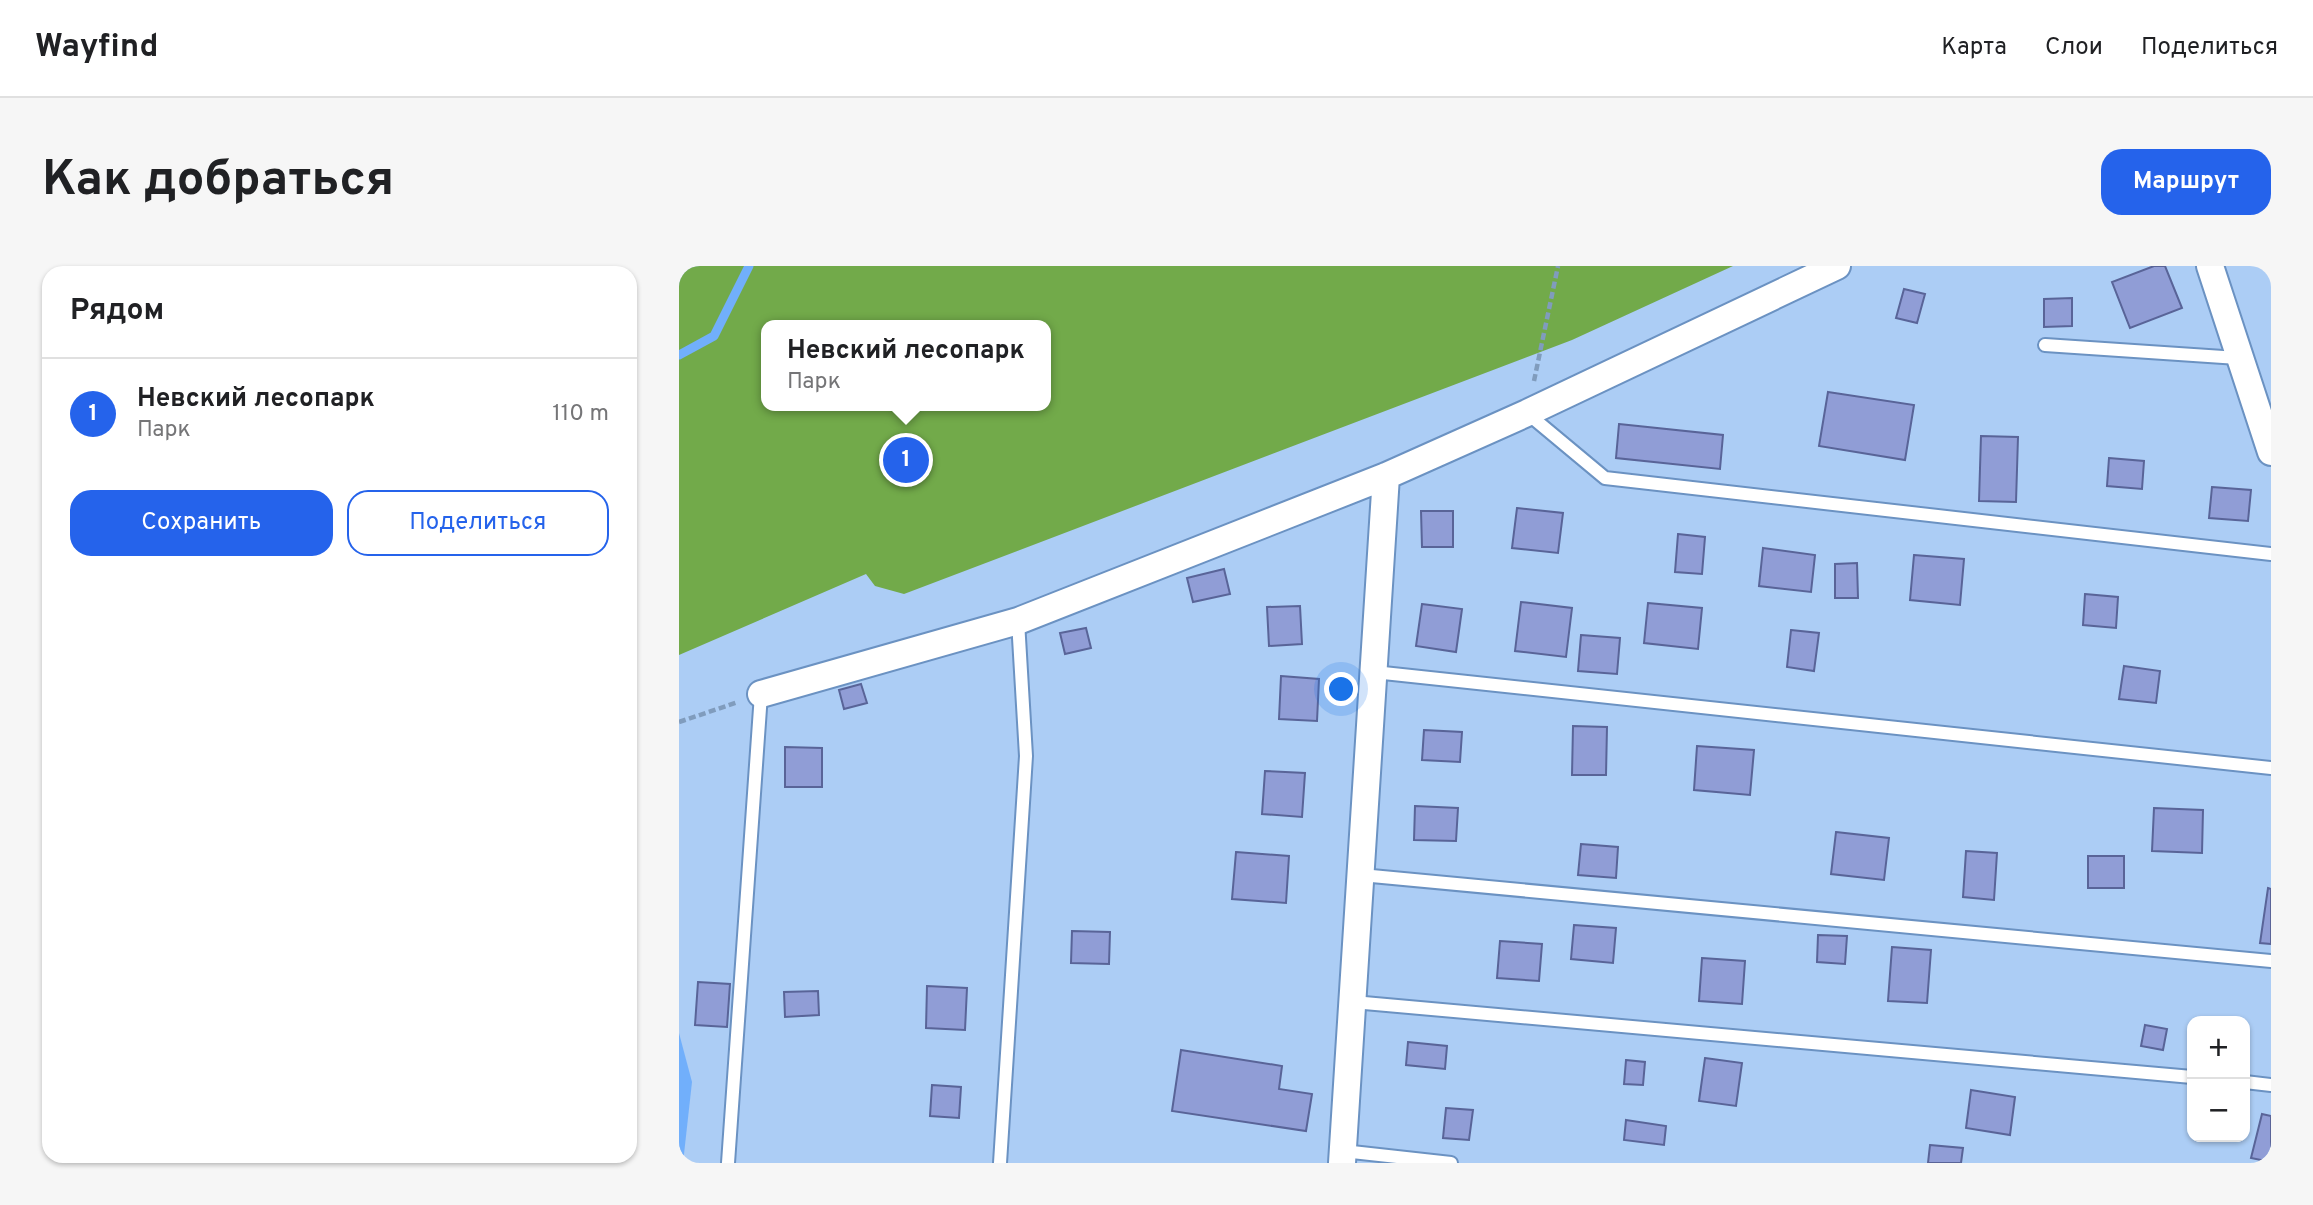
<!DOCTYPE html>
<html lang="ru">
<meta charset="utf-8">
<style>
:root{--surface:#fff;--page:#f6f6f6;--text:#202124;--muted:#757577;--line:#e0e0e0;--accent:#2563eb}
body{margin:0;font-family:Overpass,sans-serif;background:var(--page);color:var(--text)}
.controls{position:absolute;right:21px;bottom:21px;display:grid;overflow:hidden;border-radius:14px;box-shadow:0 2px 5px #0004}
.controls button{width:63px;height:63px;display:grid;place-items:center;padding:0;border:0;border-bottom:2px solid var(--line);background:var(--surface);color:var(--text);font:35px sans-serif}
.you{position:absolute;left:663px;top:424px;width:24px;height:24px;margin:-18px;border:5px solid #fff;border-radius:50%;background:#1a73e8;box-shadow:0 0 0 10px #1a73e833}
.badge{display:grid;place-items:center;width:46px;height:46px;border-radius:50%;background:var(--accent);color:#fff;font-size:23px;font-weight:700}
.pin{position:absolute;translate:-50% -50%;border:4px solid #fff;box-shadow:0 2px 7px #0006}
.popup{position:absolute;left:82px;top:54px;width:290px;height:91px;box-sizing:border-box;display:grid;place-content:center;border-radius:14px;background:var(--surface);filter:drop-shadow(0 2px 5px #0005);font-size:23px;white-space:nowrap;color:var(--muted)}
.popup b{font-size:26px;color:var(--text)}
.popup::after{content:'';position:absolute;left:50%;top:100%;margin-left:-14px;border:14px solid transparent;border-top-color:var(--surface)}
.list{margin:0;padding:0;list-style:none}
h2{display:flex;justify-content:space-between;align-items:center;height:91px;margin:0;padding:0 28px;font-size:30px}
h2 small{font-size:23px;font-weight:400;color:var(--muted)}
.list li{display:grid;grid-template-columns:46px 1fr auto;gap:21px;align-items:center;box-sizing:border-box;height:112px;padding:0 28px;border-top:2px solid var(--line)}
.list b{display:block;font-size:26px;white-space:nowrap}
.list p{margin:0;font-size:23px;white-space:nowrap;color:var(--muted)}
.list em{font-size:23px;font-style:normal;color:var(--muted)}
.actions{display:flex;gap:14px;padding:21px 28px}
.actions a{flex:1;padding:16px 0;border:2px solid var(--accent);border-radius:21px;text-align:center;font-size:24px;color:var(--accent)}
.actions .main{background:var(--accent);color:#fff}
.map{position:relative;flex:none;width:1592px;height:897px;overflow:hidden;border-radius:21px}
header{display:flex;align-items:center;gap:42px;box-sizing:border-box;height:98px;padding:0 35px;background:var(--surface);border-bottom:2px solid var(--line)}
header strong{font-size:33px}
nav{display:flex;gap:38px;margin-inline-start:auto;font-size:24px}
.intro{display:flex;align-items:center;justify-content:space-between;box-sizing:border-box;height:168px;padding:0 42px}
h1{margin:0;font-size:49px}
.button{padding:18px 32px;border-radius:21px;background:var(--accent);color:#fff;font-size:24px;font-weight:700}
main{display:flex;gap:42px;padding:0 42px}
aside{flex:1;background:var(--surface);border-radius:21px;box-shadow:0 2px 5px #0004}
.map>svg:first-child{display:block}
.green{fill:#72aa4a;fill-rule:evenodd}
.water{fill:#71affb}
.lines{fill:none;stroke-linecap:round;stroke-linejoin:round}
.stream{stroke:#71affb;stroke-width:9}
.building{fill:#909dd6;stroke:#596498;stroke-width:2}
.lane-casing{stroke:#6b92c2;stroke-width:16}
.street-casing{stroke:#6b92c2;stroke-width:30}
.path{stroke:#809cbd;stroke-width:4.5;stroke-dasharray:7 3.5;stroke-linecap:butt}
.lane{stroke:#fff;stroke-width:12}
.street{stroke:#fff;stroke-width:26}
</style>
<header>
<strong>Wayfind</strong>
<nav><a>Карта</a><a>Слои</a><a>Поделиться</a></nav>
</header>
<div class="intro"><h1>Как добраться</h1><a class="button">Маршрут</a></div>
<main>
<aside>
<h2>Рядом<small></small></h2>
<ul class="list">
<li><span class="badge">1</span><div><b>Невский лесопарк</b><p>Парк</p></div><em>110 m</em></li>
</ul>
<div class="actions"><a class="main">Сохранить</a><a>Поделиться</a></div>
</aside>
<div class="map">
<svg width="1592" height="897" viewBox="0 0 1592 897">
<rect width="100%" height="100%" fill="#accdf5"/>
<path class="green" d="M0,0H1054L893,74L225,328L196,320L187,308L0,389ZM87,59H367V140H87Z"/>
<path class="water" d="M0,767L13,816L4,897H0Z"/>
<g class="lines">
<path class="stream" d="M0,89L35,70L70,0"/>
</g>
<path class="building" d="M1475,0H1486L1503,42L1451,62L1433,16Z
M1225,23L1246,28L1238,57L1217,52Z
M1393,32V60L1365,61V33Z
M1149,126L1235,139L1226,194L1140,180Z
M940,158L1044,169L1041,203L937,192Z
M1302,170L1339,171L1337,236L1300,235Z
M1430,192L1465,195L1463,223L1428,220Z
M1533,221L1572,224L1569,255L1530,252Z
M838,242L884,247L879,287L833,282Z
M742,245H774V281H743Z
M999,268L1026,271L1023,308L996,306Z
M1084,282L1136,289L1132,326L1080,320Z
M1235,289L1285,293L1281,339L1231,334Z
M1178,297L1179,332H1156V298Z
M545,303L551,328L514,336L508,312Z
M1406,328L1439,331L1437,362L1404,359Z
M842,336L893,342L887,391L836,385Z
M969,337L1023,342L1019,383L965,377Z
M743,338L783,343L777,386L737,380Z
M621,340L623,378L590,380L588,341Z
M407,362L412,382L386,388L381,367Z
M1112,364L1140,367L1135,405L1108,401Z
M902,369L941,372L938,408L899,405Z
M1445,400L1481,405L1477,437L1440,433Z
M602,410L640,413L638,455L600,453Z
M182,418L188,437L165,443L160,424Z
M894,460L928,461L927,509H893Z
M745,464L783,466L781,496L743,494Z
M1018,480L1075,484L1071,529L1015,524Z
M106,481L143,482V521H106Z
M586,505L626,507L623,551L583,548Z
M736,540L779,542L777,575L735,574Z
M1475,542L1524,544L1523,587L1473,585Z
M1157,566L1210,572L1205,614L1152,608Z
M902,578L939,581L937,612L899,609Z
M1287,585L1318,587L1315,634L1284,631Z
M557,586L610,590L607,637L553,633Z
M1409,590H1445V622H1409Z
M1589,622L1592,623V678L1581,677Z
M895,659L937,662L934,697L892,693Z
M393,665L431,666L430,698L392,697Z
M1139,669L1168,670L1166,698L1138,696Z
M821,675L863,678L860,715L818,712Z
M1213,681L1252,684L1248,737L1209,735Z
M1023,692L1066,695L1063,738L1020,735Z
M19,716L51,718L48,761L16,759Z
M248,720L288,722L286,764L247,762Z
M139,725L140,749L106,751L105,726Z
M1466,759L1488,763L1484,784L1462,780Z
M729,776L768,780L766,803L727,799Z
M502,784L603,800L600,823L633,828L627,865L493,845Z
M1026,792L1063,797L1057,840L1020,835Z
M947,794L966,796L964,819L945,818Z
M253,819L282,821L280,852L251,850Z
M1292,824L1336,831L1331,869L1287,862Z
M767,842L794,844L790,874L764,872Z
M1583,848L1592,850V896L1572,892Z
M947,854L987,860L985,879L945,874Z
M1251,879L1284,882L1282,897H1249Z"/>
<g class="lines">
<defs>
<path id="lane" d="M1366,79L1559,92
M848,147L926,212L1592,288
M695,406L1592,502
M682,609L1592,695
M674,736L1513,811
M1566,816L1592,819
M664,885L772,897
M49,897L82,428
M321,897L347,490L339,355"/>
<path id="street" d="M1531,0L1592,186
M82,428L339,355L707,210L848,147L1158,0
M663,897L707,210"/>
</defs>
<use href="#lane" class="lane-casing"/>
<use href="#street" class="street-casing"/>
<path class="path" d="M855,115L879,0
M0,456L59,436"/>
<use href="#lane" class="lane"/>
<use href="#street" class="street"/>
</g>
</svg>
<div class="controls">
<button>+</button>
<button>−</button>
</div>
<div class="you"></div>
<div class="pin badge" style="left:227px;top:194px">1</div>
<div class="popup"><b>Невский лесопарк</b>Парк</div>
</div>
</main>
